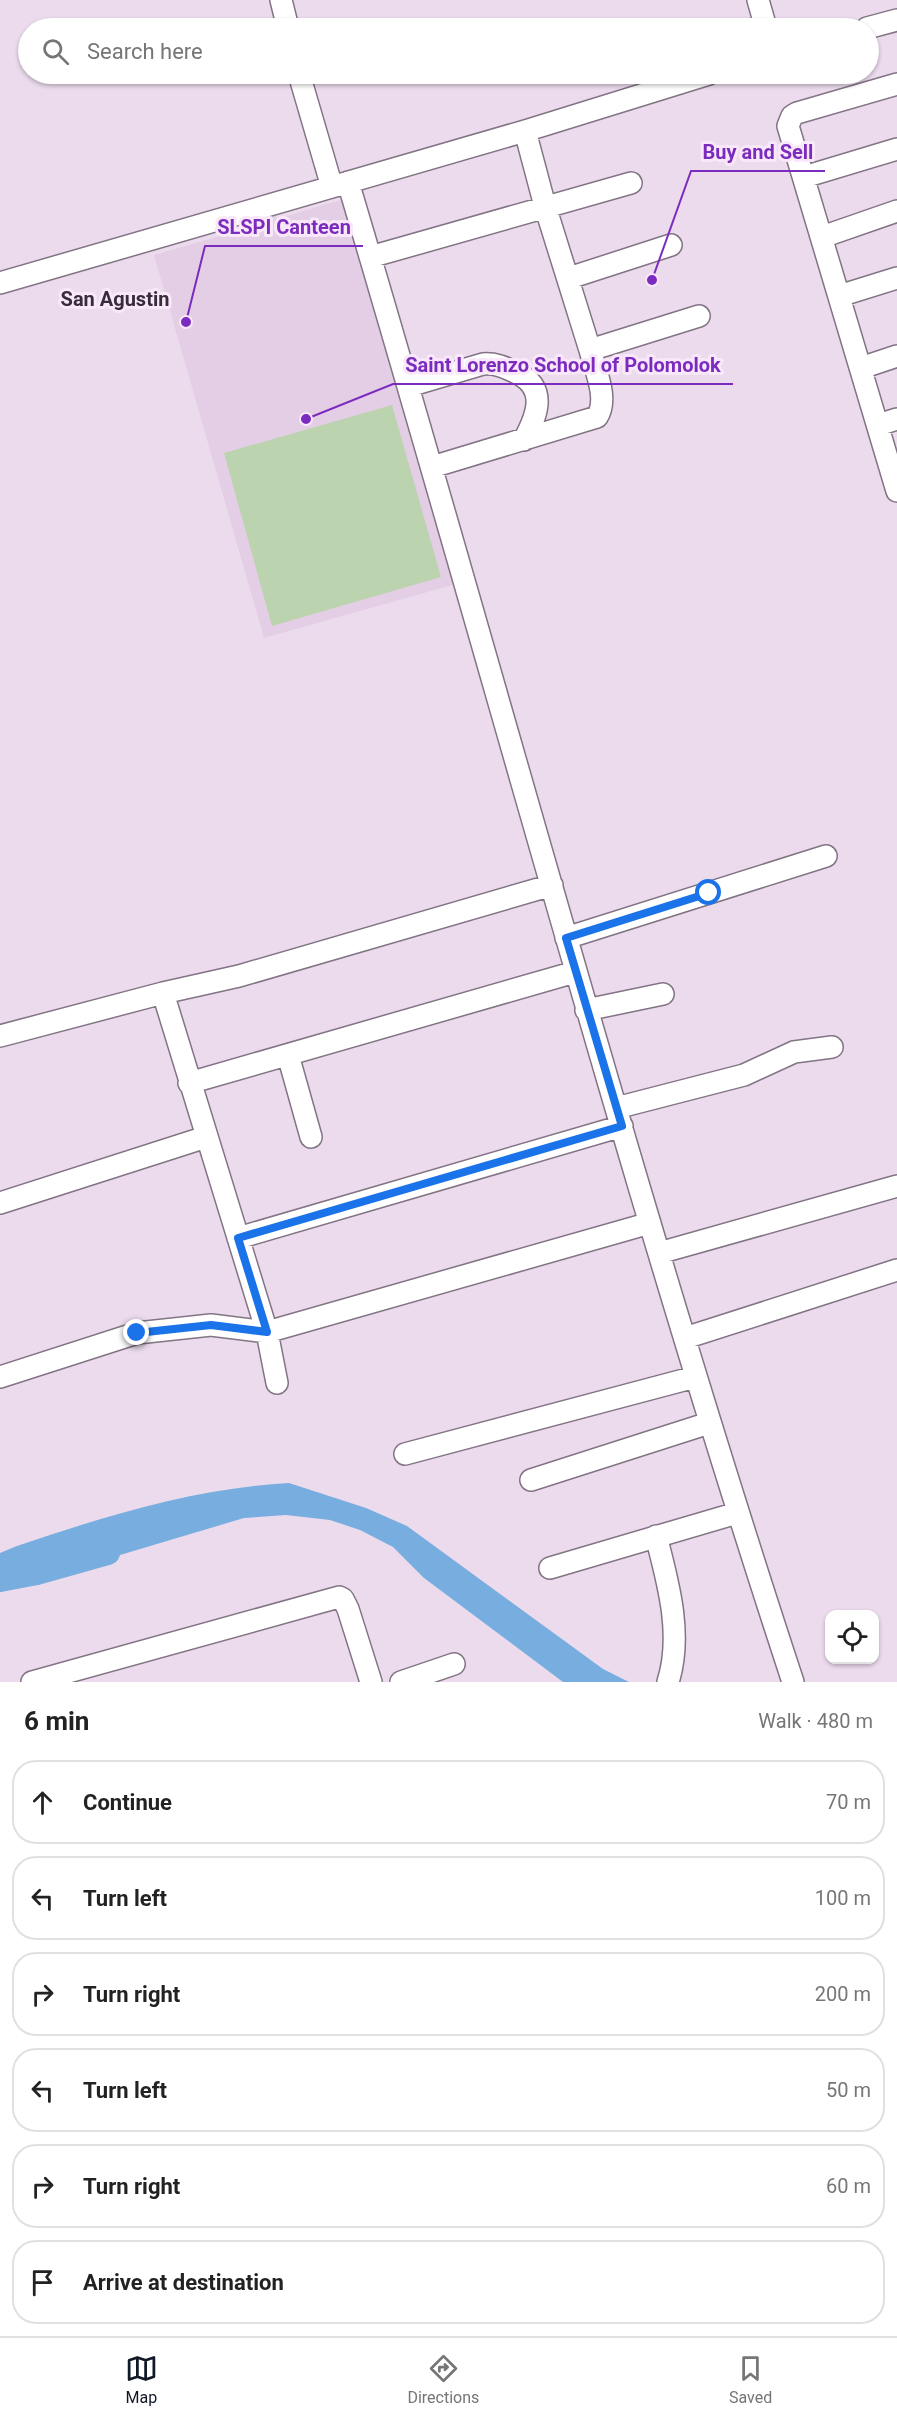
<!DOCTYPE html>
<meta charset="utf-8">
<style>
:root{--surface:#fff;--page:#f2f2f2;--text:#222;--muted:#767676;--line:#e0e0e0;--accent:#111827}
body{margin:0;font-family:Roboto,sans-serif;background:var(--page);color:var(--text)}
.controls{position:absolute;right:18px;bottom:18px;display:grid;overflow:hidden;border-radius:12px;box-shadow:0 2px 4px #0004}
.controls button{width:54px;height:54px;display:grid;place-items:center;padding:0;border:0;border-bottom:2px solid var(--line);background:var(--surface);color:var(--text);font:30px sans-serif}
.stop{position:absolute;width:18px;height:18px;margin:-14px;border:4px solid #1a73e8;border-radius:50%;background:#fff}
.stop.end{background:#1a73e8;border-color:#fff;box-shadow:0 2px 6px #0008}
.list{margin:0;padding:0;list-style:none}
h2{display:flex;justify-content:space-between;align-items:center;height:78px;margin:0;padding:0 24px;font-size:26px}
h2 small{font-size:20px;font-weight:400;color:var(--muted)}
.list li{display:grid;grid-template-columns:39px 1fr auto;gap:18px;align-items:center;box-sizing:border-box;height:84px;margin:0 12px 12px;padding:0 12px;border:2px solid var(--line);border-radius:24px}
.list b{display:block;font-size:22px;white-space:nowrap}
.list em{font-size:20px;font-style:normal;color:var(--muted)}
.icon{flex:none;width:33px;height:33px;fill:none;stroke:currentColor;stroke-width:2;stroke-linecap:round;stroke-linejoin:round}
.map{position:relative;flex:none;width:897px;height:1682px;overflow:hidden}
.search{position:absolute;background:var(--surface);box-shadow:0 2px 4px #0004;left:18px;right:18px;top:18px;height:66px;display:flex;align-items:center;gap:15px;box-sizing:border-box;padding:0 21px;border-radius:33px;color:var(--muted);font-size:22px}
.sheet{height:654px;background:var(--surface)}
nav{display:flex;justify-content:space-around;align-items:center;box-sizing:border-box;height:84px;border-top:2px solid var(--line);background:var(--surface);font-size:16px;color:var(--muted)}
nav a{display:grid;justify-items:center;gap:3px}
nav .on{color:var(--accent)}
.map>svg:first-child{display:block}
.built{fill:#e4cee6}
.green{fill:#bbd3ae}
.water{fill:#78addf}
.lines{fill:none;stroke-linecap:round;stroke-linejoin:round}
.river{stroke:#78addf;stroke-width:24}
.minor-casing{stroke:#827484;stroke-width:24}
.minor{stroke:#fff;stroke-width:21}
.route{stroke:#1a73e8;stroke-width:8}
.labels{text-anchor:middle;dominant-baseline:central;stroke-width:6;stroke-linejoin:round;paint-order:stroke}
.neighbourhood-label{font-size:20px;font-weight:bold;fill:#392c3a;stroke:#f9e8fa}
.leader{fill:none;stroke:#7b2cbf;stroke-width:2}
.callout-dot{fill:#7b2cbf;stroke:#f9e8fa;stroke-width:2}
.callout-label{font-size:20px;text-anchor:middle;font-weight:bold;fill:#7b2cbf;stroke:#f9e8fa;stroke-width:6;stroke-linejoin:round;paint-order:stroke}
</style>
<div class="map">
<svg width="897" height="1682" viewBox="0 0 897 1682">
<rect width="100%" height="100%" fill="#ebdbed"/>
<path class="built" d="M347,198L456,584L264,638L154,255L220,236L217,226L233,221L236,230L246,233L256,230L262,222L260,213L273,209L277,219Z"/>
<path class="green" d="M392,405L441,577L272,626L224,453Z"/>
<path class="water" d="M289,1483L366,1508L407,1526L603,1669L629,1682H563L424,1578L393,1547L360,1530L330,1520L286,1515L244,1518L110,1558L79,1561L46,1570L24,1586L0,1592V1553L17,1546C106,1516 195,1488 289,1483Z"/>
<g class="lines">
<path class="river" d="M0,1580L37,1573L108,1553"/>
<defs>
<path id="minor" d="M281,0L288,28
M758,0L766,28
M867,28L897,20
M299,74L332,187
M897,84L797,113L792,116L788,126L897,491
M525,131L545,206L590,350L699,316
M804,177L897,149
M348,182C497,682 630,1187 793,1682
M822,237L897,211
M370,257L631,183
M569,278L671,245
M0,283L525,131L709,74
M839,296L897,278
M861,368L897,356
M409,386L483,364C495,363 504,367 515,372C548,387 538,414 524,440
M878,425L897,419
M432,467L597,417C609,399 595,370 590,350
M566,938L826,856
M163,993L239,976L552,885
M586,1010L663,994
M0,1036L163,993L267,1332L277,1383
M288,1055L311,1137
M189,1083L575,972
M616,1108L744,1075L794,1052L832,1047
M0,1203L206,1137
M238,1238L622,1126
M659,1253L897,1186
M685,1338L897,1270
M0,1377L137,1333L211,1325L267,1332L650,1223
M405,1454L695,1377
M531,1480L709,1423
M656,1536C668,1582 683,1635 668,1682
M550,1568L737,1513
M32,1682L339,1597L343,1599L348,1609L371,1682
M401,1682L454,1664"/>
</defs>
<use href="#minor" class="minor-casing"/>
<use href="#minor" class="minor"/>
</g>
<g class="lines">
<path class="route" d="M137,1333L211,1325L267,1332L238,1238L622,1126L566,938L709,893"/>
</g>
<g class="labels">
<g class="neighbourhood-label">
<text x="115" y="299">San Agustin</text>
</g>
</g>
<path class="leader" d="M652 280L691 171H825M186 322L205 246H363M306 419L393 384H733"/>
<g class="callout-dot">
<circle cx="652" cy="280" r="6"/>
<circle cx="186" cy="322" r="6"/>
<circle cx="306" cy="419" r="6"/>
</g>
<g class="callout-label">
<text x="758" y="159">Buy and Sell</text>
<text x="284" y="234">SLSPI Canteen</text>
<text x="563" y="372">Saint Lorenzo School of Polomolok</text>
</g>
</svg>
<div class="controls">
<button><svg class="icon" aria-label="locate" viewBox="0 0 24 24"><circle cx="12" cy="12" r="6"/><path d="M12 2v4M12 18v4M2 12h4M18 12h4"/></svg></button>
</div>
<div class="stop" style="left:709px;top:893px"></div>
<div class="stop end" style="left:137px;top:1333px"></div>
<div class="search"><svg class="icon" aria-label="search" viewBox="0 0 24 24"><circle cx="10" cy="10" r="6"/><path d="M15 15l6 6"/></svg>Search here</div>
</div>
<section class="sheet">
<h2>6 min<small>Walk · 480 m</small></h2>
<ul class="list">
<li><svg class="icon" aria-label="ahead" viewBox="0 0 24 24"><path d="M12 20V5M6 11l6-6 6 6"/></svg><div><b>Continue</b></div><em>70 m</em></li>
<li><svg class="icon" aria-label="left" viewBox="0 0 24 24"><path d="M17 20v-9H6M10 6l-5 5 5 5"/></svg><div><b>Turn left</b></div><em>100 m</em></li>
<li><svg class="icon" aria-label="right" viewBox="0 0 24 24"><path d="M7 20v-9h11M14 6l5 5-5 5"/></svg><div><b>Turn right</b></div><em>200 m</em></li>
<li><svg class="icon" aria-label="left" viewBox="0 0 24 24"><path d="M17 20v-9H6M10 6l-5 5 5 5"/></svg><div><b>Turn left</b></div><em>50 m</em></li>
<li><svg class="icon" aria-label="right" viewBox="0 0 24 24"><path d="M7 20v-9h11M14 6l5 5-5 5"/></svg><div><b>Turn right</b></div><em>60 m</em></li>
<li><svg class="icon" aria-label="arrive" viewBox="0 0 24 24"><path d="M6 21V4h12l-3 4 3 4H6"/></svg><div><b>Arrive at destination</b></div></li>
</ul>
</section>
<nav>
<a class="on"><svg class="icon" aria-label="map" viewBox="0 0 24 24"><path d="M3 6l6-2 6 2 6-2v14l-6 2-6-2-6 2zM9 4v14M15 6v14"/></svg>Map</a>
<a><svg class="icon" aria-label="directions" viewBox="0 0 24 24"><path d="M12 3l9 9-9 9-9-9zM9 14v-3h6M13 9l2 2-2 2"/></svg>Directions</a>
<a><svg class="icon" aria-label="saved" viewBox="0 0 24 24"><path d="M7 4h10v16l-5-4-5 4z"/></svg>Saved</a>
</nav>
